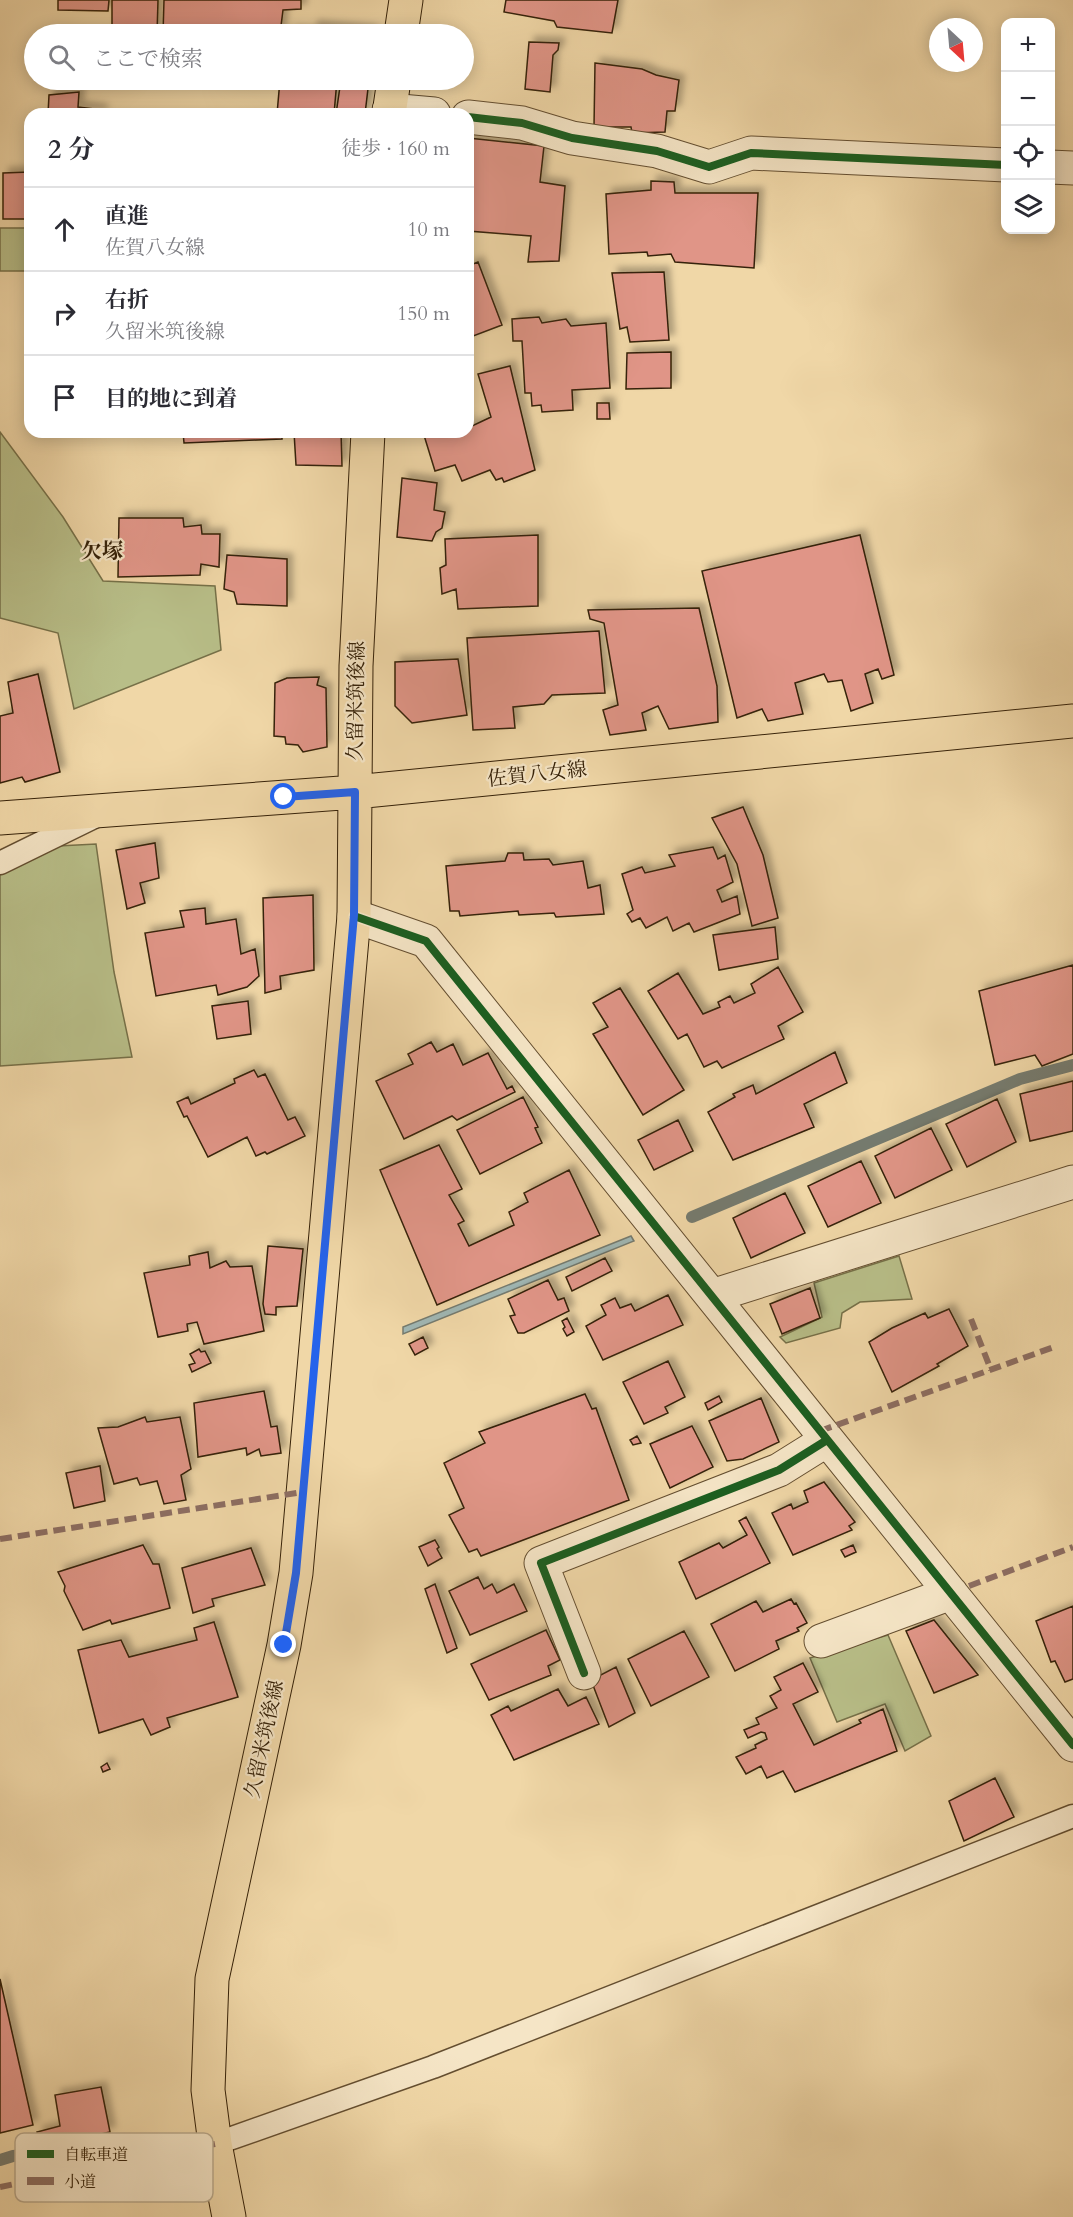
<!DOCTYPE html>
<html lang="ja">
<meta charset="utf-8">
<style>
:root{--surface:#fff;--page:#f2f2f3;--text:#2b2b33;--muted:#7c7c81;--line:#e1e1e2}
body{margin:0;font-family:Cardo,"Noto Serif JP",serif;background:var(--page);color:var(--text)}
.controls{position:absolute;right:18px;top:18px;display:grid;overflow:hidden;border-radius:12px;box-shadow:0 3px 15px #0003}
.controls button{width:54px;height:54px;display:grid;place-items:center;padding:0;border:0;border-bottom:2px solid var(--line);background:var(--surface);color:var(--text);font:30px sans-serif}
.compass{position:absolute;left:929px;top:18px;width:54px;height:54px;border-radius:50%;background:var(--surface);box-shadow:0 3px 15px #0003;rotate:154deg}
.stop{position:absolute;width:18px;height:18px;margin:-14px;border:4px solid #2563eb;border-radius:50%;background:#fff}
.stop.end{background:#2563eb;border-color:#fff;box-shadow:0 2px 6px #0008}
.list{margin:0;padding:0;list-style:none}
h2{display:flex;justify-content:space-between;align-items:center;height:78px;margin:0;padding:0 24px;font-size:26px}
h2 small{font-size:20px;font-weight:400;color:var(--muted)}
.list li{display:grid;grid-template-columns:39px 1fr auto;gap:18px;align-items:center;box-sizing:border-box;height:84px;padding:0 24px;border-top:2px solid var(--line)}
.list b{display:block;font-size:22px;white-space:nowrap}
.list p{margin:0;font-size:20px;white-space:nowrap;color:var(--muted)}
.list em{font-size:20px;font-style:normal;color:var(--muted)}
.icon{flex:none;width:33px;height:33px;fill:none;stroke:currentColor;stroke-width:2;stroke-linecap:round;stroke-linejoin:round}
.map{position:relative;flex:none;width:1073px;height:2217px;overflow:hidden}
.search{position:absolute;background:var(--surface);box-shadow:0 3px 15px #0003;left:24px;top:24px;width:450px;height:66px;display:flex;align-items:center;gap:15px;box-sizing:border-box;padding:0 21px;border-radius:33px;color:var(--muted);font-size:22px}
.panel{position:absolute;background:var(--surface);box-shadow:0 3px 15px #0003;left:24px;top:108px;width:450px;height:330px;border-radius:18px}
.map>svg:first-child{display:block}
.green{fill:#b8be88;stroke:#767048;stroke-width:1.5}
.water{fill:#a0b7b4;stroke:#757b6f;stroke-width:1.5}
.lines{fill:none;stroke-linecap:round;stroke-linejoin:round}
.stream{stroke:#757b6f;stroke-width:12}
.building{fill:#e09587;stroke:#352108;stroke-width:1.5;filter:url(#shadow)}
.lane-casing{stroke:#644e30;stroke-width:25}
.street-casing{stroke:#644e30;stroke-width:35}
.primary-casing{stroke:#352108;stroke-width:35}
.lane{stroke:#f5e5c6;stroke-width:22}
.street{stroke:#f5e5c6;stroke-width:33}
.primary{stroke:#f0d7a7;stroke-width:33}
.quiet{stroke:#8d6e63;stroke-width:6;stroke-dasharray:12 6;stroke-linecap:butt}
.cycleway-casing{stroke:#f5e5c6;stroke-width:11}
.cycleway{stroke:#1b5e20;stroke-width:8}
.route{stroke:#2563eb;stroke-width:8}
.labels{text-anchor:middle;dominant-baseline:central;stroke-width:4.5;stroke-linejoin:round;paint-order:stroke}
.street-label{font-size:20px;fill:#352108;stroke:#f5e5c6}
.neighbourhood-label{font-size:21px;font-weight:bold;fill:#352108;stroke:#f5e5c6}
.key{fill:#f5e5c6;stroke:#bbaa8d;stroke-width:1.5}
.key-label{font-size:16px;fill:#352108}
</style>
<div class="map">
<svg width="1073" height="2217" viewBox="0 0 1073 2217">
<defs>
<filter id="shadow"><feDropShadow dx="5.5" dy="-5.5" stdDeviation="3" flood-color="#0004"/></filter>
</defs>
<rect width="100%" height="100%" fill="#f0d7a7"/>
<filter id="stains"><feTurbulence type="fractalNoise" baseFrequency=".00333" numOctaves="4"/><feColorMatrix values="0 0 0 0 .2 0 0 0 0 .09 0 0 0 0 .02 0 0 0 .5 -.17"/></filter>
<radialGradient id="worn" r=".72"><stop offset=".6" stop-color="#630" stop-opacity="0"/><stop offset="1" stop-color="#630" stop-opacity=".3"/></radialGradient>
<path class="green" d="M0,228H30V271H0Z
M0,432L63,517L103,581L215,586L221,650L74,709L58,633L0,618Z
M96,844L114,972L132,1057L0,1066V875L58,846Z
M899,1256L912,1299L860,1302L842,1313L840,1328L786,1343L780,1337L822,1317L814,1283Z
M888,1635L931,1736L905,1751L885,1704L837,1722L810,1658Z"/>
<path class="water" d="M631,1236L634,1241L403,1334V1327Z"/>
<g class="lines">
<path class="stream" d="M692,1217L1020,1079L1073,1065
M0,2160L13,2156L49,2152"/>
</g>
<path class="building" d="M58,0H109L108,11L58,10Z
M112,0H158L157,34H112Z
M164,0H301V9L283,10L280,34H163Z
M506,0H618L612,33L557,27L554,21L504,12Z
M313,26L372,31V34H290L291,32L311,33Z
M529,42L559,43L558,50L553,55L550,92L525,89Z
M595,63L642,69L656,75L679,80L675,111H667L665,132L632,133L631,127H594Z
M280,80H337L334,114H277Z
M341,80H369L365,114H336Z
M79,92L78,107L102,110V114H48L49,95Z
M468,138L544,146L540,182L565,186L559,261L528,262L531,236L468,231Z
M30,172V219H3V173Z
M651,181L674,182L675,193H758L754,268L675,262L671,254L648,256L647,252L609,254L606,194L651,190Z
M478,262L502,325L468,338V266Z
M664,272L669,340L630,342L627,327L620,329L612,273Z
M539,317L542,323L566,319L571,326L606,323L610,388L572,390L573,410L542,412L541,405L532,406L531,393H525L522,341H513L512,319Z
M671,352V388L626,389L627,353Z
M510,366L535,470L504,482L502,478L496,480L490,470L462,481L455,465L435,471L423,432H468V419L470,427L491,417L478,374Z
M597,403H609L610,419H597Z
M183,432H282V439L184,443Z
M294,432H341L342,466L296,465Z
M402,478L437,483L434,510L445,512L442,528L436,532L432,541L397,537Z
M119,518H183L184,527L201,525L202,534H220L219,567L201,564L200,575L118,577Z
M538,535V606L458,609L456,589L442,594L440,568L446,565L445,539Z
M860,535L894,675L882,679L878,669L865,674L873,703L851,711L842,680L828,682L824,674L795,683L803,714L768,721L762,709L737,718L702,571Z
M227,555L287,559V606L237,604L234,592L224,589Z
M699,608L717,686L718,722L669,729L658,706L642,713L646,730L610,735L603,710L618,705L604,623L590,619L588,610Z
M599,631L605,693L552,695L544,704L513,707L515,728L473,730L467,638Z
M458,659L467,715L412,723L395,706V662Z
M38,674L60,772L25,782L22,777L0,783V716L13,713L8,682Z
M319,677L317,685L326,688L327,747L303,752L298,745L286,744L285,737L274,736L275,683L287,678Z
M743,807L763,855L778,918L752,926L737,864L712,818Z
M155,843L159,878L140,883L145,903L127,909L116,850Z
M713,847L718,859L725,855L733,882L717,890L722,902L737,896L740,914L694,932L689,923L673,931L667,917L646,928L640,918L632,922L627,914L633,910L622,874L642,867L645,873L675,866L669,855Z
M508,853H523L524,860L549,859L553,865L583,861L588,888L600,885L604,914L556,917L554,913L519,915L518,911L460,916L459,911H450L446,866L505,861Z
M313,895L314,970L280,976L281,989L265,993L263,898Z
M205,908L206,924L236,919L241,954L255,949L259,976L247,987L218,995L216,985L156,996L145,933L184,927L180,911Z
M775,927L778,959L719,970L713,935Z
M1073,965V1054L1042,1066L1035,1055L995,1065L979,991Z
M778,967L803,1012L778,1026L784,1039L722,1068L717,1061L704,1067L687,1034L678,1039L648,991L678,973L703,1014L720,1007L718,1002L730,996L734,1003L755,993L751,984Z
M620,988L684,1090L643,1115L593,1034L608,1027L593,1003Z
M248,1001L251,1034L217,1039L212,1006Z
M431,1042L437,1052L453,1044L463,1065L488,1053L507,1089L512,1086L515,1092L457,1120L452,1116L404,1139L376,1081L413,1064L408,1054Z
M835,1052L847,1083L804,1104L814,1127L733,1160L708,1112L735,1097L733,1094L753,1085L756,1094Z
M254,1070L258,1077L265,1074L288,1120L295,1117L305,1136L267,1154L265,1152L256,1156L247,1137L208,1157L187,1116L184,1117L177,1102L188,1097L191,1104L235,1083L234,1079Z
M1073,1081V1131L1030,1141L1020,1094Z
M523,1097L538,1127L535,1128L542,1143L480,1174L457,1130Z
M997,1099L1016,1142L967,1167L946,1124Z
M678,1120L693,1151L654,1170L638,1140Z
M931,1128L952,1170L895,1198L875,1156Z
M439,1145L462,1189L449,1195L464,1221L458,1224L469,1246L514,1225L509,1212L528,1202L524,1193L569,1170L600,1235L437,1305L380,1170Z
M861,1161L881,1203L828,1227L808,1186Z
M785,1193L805,1233L751,1258L733,1218Z
M268,1246L303,1249L297,1306L276,1307V1315L265,1314L263,1304Z
M208,1252L210,1268L226,1261L230,1267L252,1266L264,1331L204,1344L197,1322L187,1324L188,1331L158,1337L144,1273L190,1265L189,1256Z
M605,1258L612,1271L572,1291L566,1277Z
M548,1280L558,1300L564,1298L569,1311L524,1333H518L510,1316L515,1315L508,1299Z
M810,1288L820,1318L782,1334L770,1304Z
M668,1295L683,1325L603,1360L586,1326L606,1315L601,1305L615,1298L620,1308L631,1304L635,1311Z
M949,1309L968,1346L937,1364L939,1366L892,1392L869,1342L892,1328L925,1313L928,1318Z
M567,1318L574,1332L567,1336L563,1329L565,1327L562,1321Z
M423,1337L428,1348L415,1355L409,1344Z
M199,1349L201,1352L205,1351L211,1363L192,1372L189,1365L195,1363L190,1354Z
M668,1361L685,1397L665,1407L668,1413L644,1424L623,1382Z
M264,1391L271,1427L277,1426L281,1453L261,1456L259,1449L247,1455L246,1448L198,1457L194,1403Z
M585,1394L592,1409L596,1408L629,1500L481,1556L477,1549L469,1552L449,1515L464,1508L444,1463L485,1443L479,1432Z
M719,1396L722,1402L708,1410L705,1403Z
M761,1398L779,1442L743,1459L727,1461L709,1421Z
M145,1417L147,1422L180,1417L191,1469L181,1475L186,1500L164,1504L157,1481L140,1485L137,1478L114,1484L98,1428L118,1427Z
M692,1426L713,1467L670,1488L650,1444Z
M637,1436L641,1443L633,1445L630,1440Z
M100,1466L105,1501L74,1508L66,1473Z
M824,1482L855,1522L849,1526L852,1530L793,1555L772,1513L791,1504L793,1509L808,1502L804,1491Z
M746,1517L770,1563L696,1599L679,1562L719,1543L723,1548L747,1535L739,1521Z
M435,1540L439,1547L437,1549L442,1558L428,1566L419,1547Z
M143,1545L153,1564H159L170,1608L112,1624L110,1620L83,1630L64,1591L65,1586L58,1572Z
M853,1545L856,1552L845,1557L841,1550Z
M251,1548L265,1585L212,1599L214,1606L193,1613L182,1568Z
M478,1577L484,1589L492,1584L497,1593L514,1584L527,1611L470,1635L449,1591Z
M435,1584L457,1648L447,1653L425,1589Z
M791,1599L794,1604L796,1603L807,1623L797,1628L799,1631L776,1641L779,1649L735,1671L711,1624L756,1601L763,1612Z
M1073,1606V1679L1065,1682L1055,1661L1051,1662L1036,1621Z
M934,1620L978,1675L934,1693L906,1631Z
M214,1622L238,1697L167,1718L170,1727L151,1735L143,1719L99,1733L78,1650L121,1640L129,1657L197,1640L194,1628Z
M546,1630L560,1660L548,1666L551,1675L489,1700L471,1664Z
M684,1631L709,1677L651,1706L628,1659Z
M803,1663L818,1692L793,1704L814,1745L861,1723L859,1720L883,1709L897,1751L795,1792L783,1771L767,1778L761,1766L746,1774L736,1757L756,1748L755,1745L767,1739L765,1733L761,1732L748,1738L744,1730L759,1724L756,1718L777,1708L770,1696L781,1690L774,1677Z
M616,1667L635,1713L609,1727L591,1680Z
M558,1689L568,1706L586,1697L599,1724L514,1760L491,1715L508,1706L511,1711Z
M107,1763L110,1769L103,1772L101,1767Z
M995,1778L1014,1817L964,1841L949,1801Z
M0,1979L33,2125L0,2133Z
M101,2087L110,2132L42,2147L37,2132L60,2126L55,2095Z"/>
<g class="lines">
<defs>
<path id="lane" d="M0,863L96,816
M215,2144L433,2067L1073,1816"/>
<path id="street" d="M389,110L434,114
M468,117L522,123L572,138L657,151L709,167L751,153L1006,165
M1050,167L1073,168
M354,916L426,941L1073,1745
M712,1296L1073,1182
M821,1641L951,1593
M584,1673L541,1563L779,1470L827,1440"/>
<path id="primary" d="M401,34L406,0
M389,114L394,80
M0,818L355,792L1073,721
M229,2217L215,2144L208,2090L212,1979L284,1645L296,1573L354,916L356,666L368,432"/>
</defs>
<use href="#lane" class="lane-casing"/>
<use href="#street" class="street-casing"/>
<use href="#primary" class="primary-casing"/>
<use href="#lane" class="lane"/>
<use href="#street" class="street"/>
<use href="#primary" class="primary"/>
<path class="quiet" d="M971,1319L991,1370
M820,1431L1054,1347
M0,1539L303,1492
M969,1586L1073,1547
M0,2187L215,2144"/>
<defs>
<path id="cycleway" d="M468,117L522,123L572,138L657,151L709,167L751,153L1006,165
M354,916L426,941L1073,1745
M584,1673L541,1563L779,1470L827,1440"/>
</defs>
<use href="#cycleway" class="cycleway-casing"/>
<use href="#cycleway" class="cycleway"/>
</g>
<g class="lines">
<path class="route" d="M284,797L355,792L354,915L296,1573L284,1645"/>
</g>
<g class="labels">
<g class="street-label">
<text transform="translate(356 701) rotate(-89)">久留米筑後線</text>
<text transform="translate(537 774) rotate(-6)">佐賀八女線</text>
<text transform="translate(264 1739) rotate(-78)">久留米筑後線</text>
</g>
<g class="neighbourhood-label">
<text x="102" y="551">欠塚</text>
</g>
</g>
<rect x="15" y="2133" width="198" height="69" rx="9" class="key"/>
<rect x="27" y="2150" width="27" height="8" fill="#1b5e20"/>
<rect x="27" y="2177" width="27" height="8" fill="#8d6e63"/>
<g class="key-label">
<text x="64" y="2160">自転車道</text>
<text x="64" y="2187">小道</text>
</g>
<rect width="100%" height="100%" filter="url(#stains)"/>
<rect width="100%" height="100%" fill="url(#worn)"/>
</svg>
<div class="controls">
<button>+</button>
<button>−</button>
<button><svg class="icon" aria-label="locate" viewBox="0 0 24 24"><circle cx="12" cy="12" r="6"/><path d="M12 2v4M12 18v4M2 12h4M18 12h4"/></svg></button>
<button><svg class="icon" aria-label="layers" viewBox="0 0 24 24"><path d="M12 4l9 5-9 5-9-5zM3 14l9 5 9-5"/></svg></button>
</div>
<svg class="compass" viewBox="-18 -18 36 36"><path d="M0-13l5 13h-10z" fill="#e53935"/><path d="M0 13l5-13h-10z" fill="#7c7c81"/></svg>
<div class="stop" style="left:284px;top:797px"></div>
<div class="stop end" style="left:284px;top:1645px"></div>
<div class="search"><svg class="icon" aria-label="search" viewBox="0 0 24 24"><circle cx="10" cy="10" r="6"/><path d="M15 15l6 6"/></svg>ここで検索</div>
<section class="panel">
<h2>2 分<small>徒歩 · 160 m</small></h2>
<ul class="list">
<li><svg class="icon" aria-label="ahead" viewBox="0 0 24 24"><path d="M12 20V5M6 11l6-6 6 6"/></svg><div><b>直進</b><p>佐賀八女線</p></div><em>10 m</em></li>
<li><svg class="icon" aria-label="right" viewBox="0 0 24 24"><path d="M7 20v-9h11M14 6l5 5-5 5"/></svg><div><b>右折</b><p>久留米筑後線</p></div><em>150 m</em></li>
<li><svg class="icon" aria-label="arrive" viewBox="0 0 24 24"><path d="M6 21V4h12l-3 4 3 4H6"/></svg><div><b>目的地に到着</b></div></li>
</ul>
</section>
</div>
